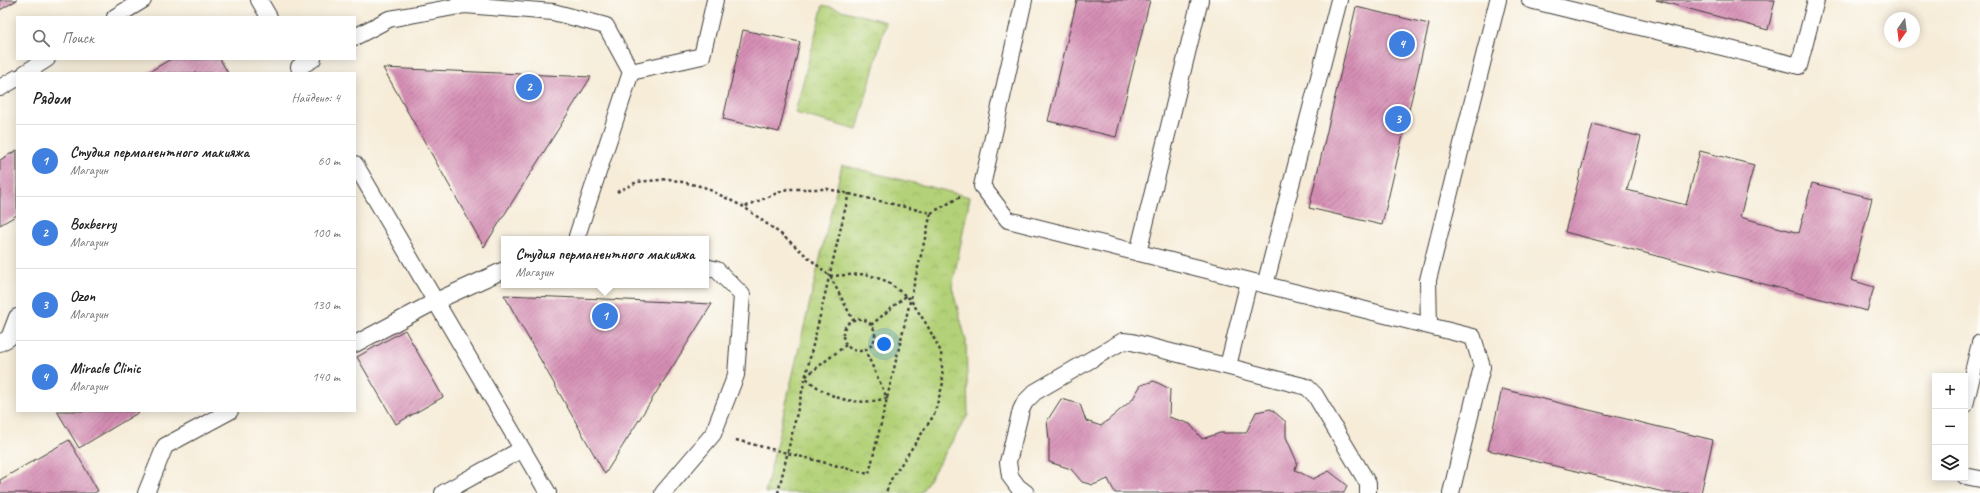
<!DOCTYPE html>
<html lang="ru">
<meta charset="utf-8">
<style>
:root{--surface:#fff;--page:#f6f6f6;--text:#222;--muted:#767676;--line:#e0e0e0;--accent:#1f6fb2}
body{margin:0;font-family:Caveat,sans-serif;background:var(--page);color:var(--text)}
.controls{position:absolute;right:12px;bottom:12px;display:grid;overflow:hidden;border-radius:0px;box-shadow:0 2px 10px #0003}
.controls button{width:36px;height:36px;display:grid;place-items:center;padding:0;border:0;border-bottom:1px solid var(--line);background:var(--surface);color:var(--text);font:20px sans-serif}
.compass{position:absolute;left:1884px;top:12px;width:36px;height:36px;border-radius:50%;background:var(--surface);box-shadow:0 2px 10px #0003;rotate:194deg}
.you{position:absolute;left:884px;top:344px;width:14px;height:14px;margin:-10px;border:3px solid #fff;border-radius:50%;background:#1a73e8;box-shadow:0 0 0 6px #1a73e833}
.badge{display:grid;place-items:center;width:26px;height:26px;border-radius:50%;background:var(--accent);color:#fff;font-size:13px;font-weight:700}
.pin{position:absolute;translate:-50% -50%;border:2px solid #fff;box-shadow:0 1px 4px #0006}
.popup{position:absolute;left:501px;top:236px;width:208px;height:52px;box-sizing:border-box;display:grid;place-content:center;border-radius:0px;background:var(--surface);filter:drop-shadow(0 1px 3px #0005);font-size:13px;white-space:nowrap;color:var(--muted)}
.popup b{font-size:15px;color:var(--text)}
.popup::after{content:'';position:absolute;left:50%;top:100%;margin-left:-8px;border:8px solid transparent;border-top-color:var(--surface)}
.list{margin:0;padding:0;list-style:none}
h2{display:flex;justify-content:space-between;align-items:center;height:52px;margin:0;padding:0 16px;font-size:17px}
h2 small{font-size:13px;font-weight:400;color:var(--muted)}
.list li{display:grid;grid-template-columns:26px 1fr auto;gap:12px;align-items:center;box-sizing:border-box;height:72px;padding:0 16px;border-top:1px solid var(--line)}
.list b{display:block;font-size:15px;white-space:nowrap}
.list p{margin:0;font-size:13px;white-space:nowrap;color:var(--muted)}
.list em{font-size:13px;font-style:normal;color:var(--muted)}
.icon{flex:none;width:22px;height:22px;fill:none;stroke:currentColor;stroke-width:2;stroke-linecap:round;stroke-linejoin:round}
.map{position:relative;flex:none;width:1980px;height:493px;overflow:hidden}
.search{position:absolute;background:var(--surface);box-shadow:0 2px 10px #0003;left:16px;top:16px;width:340px;height:44px;display:flex;align-items:center;gap:10px;box-sizing:border-box;padding:0 14px;border-radius:0px;color:var(--muted);font-size:15px}
.panel{position:absolute;background:var(--surface);box-shadow:0 2px 10px #0003;left:16px;top:72px;width:340px;height:340px;border-radius:0px}
.map>svg:first-child{display:block}
.park{fill:url(#park-crowns);stroke:#68764a}
.building{fill:url(#building-hatch)}
.lines{fill:none;stroke-linecap:round;stroke-linejoin:round}
.lane-casing{stroke:#3d3b38;stroke-width:18}
.path{stroke:#3d3b38;stroke-width:2.5;stroke-dasharray:3 3;stroke-linecap:butt}
.lane{stroke:#fff;stroke-width:16}
</style>
<div class="map">
<svg width="1980" height="493" viewBox="0 0 1980 493">
<defs>
<pattern id="park-crowns" width="20" height="18" patternUnits="userSpaceOnUse"><rect width="20" height="18" fill="#b3d178"/><path d="M2 6a3 3 0 1 1 6 0M12 15a3 3 0 1 1 6 0" fill="none" stroke="#99b367"/></pattern>
<pattern id="building-hatch" width="6" height="6" patternUnits="userSpaceOnUse"><rect width="6" height="6" fill="#d68fb5"/><path d="M-1 1l2-2M0 6l6-6M5 7l2-2" fill="none" stroke="#ad7492"/></pattern>
</defs>
<rect width="100%" height="100%" fill="#fdfcf7"/>
<filter id="ink" filterUnits="userSpaceOnUse"><feTurbulence type="fractalNoise" baseFrequency=".025" numOctaves="2"/><feDisplacementMap in="SourceGraphic" scale="8" xChannelSelector="R" yChannelSelector="G"/><feConvolveMatrix kernelMatrix="1 2 1 2 8 2 1 2 1" color-interpolation-filters="sRGB"/></filter>
<filter id="wash" filterUnits="userSpaceOnUse"><feTurbulence type="fractalNoise" baseFrequency=".012" numOctaves="4" result="noise"/><feDisplacementMap in="SourceGraphic" scale="16" xChannelSelector="R" yChannelSelector="G"/><feGaussianBlur stdDeviation="0.9" result="paint"/><feColorMatrix in="noise" values="0 0 0 0 0 0 0 0 0 0 0 0 0 0 0 0 0 1.4 0 .05"/><feComposite in="paint" operator="in"/></filter>
<g filter="url(#wash)">
<rect width="100%" height="100%" fill="#f6ecd8"/>
<path class="park" d="M823,5L886,22L857,130L795,113Z
M842,165L970,197L952,287L966,340L968,415L921,493H765Z"/>
<g id="blocks">
<path class="building" d="M0,0H17L0,10Z
M1077,0H1150L1116,137L1048,121Z
M1656,0H1775L1768,30Z
M1356,7L1429,24L1382,225L1309,208Z
M743,30L800,42L779,132L723,119Z
M171,59H220L228,73H147Z
M383,68L591,77L484,247Z
M1593,124L1641,137L1627,190L1686,205L1700,151L1754,165L1740,217L1799,233L1812,183L1872,198L1851,280L1874,287L1867,311L1565,232Z
M17,150V215L0,225V160Z
M504,295L604,299L712,304L605,474Z
M405,330L443,397L396,424L357,357Z
M1154,381L1170,389L1169,417L1190,424L1202,439L1220,433H1246L1256,412L1271,409L1286,422V437L1297,462L1295,470L1313,479L1329,471L1347,485L1344,493H1115L1108,479L1093,485L1082,482L1071,469L1049,462V439L1047,421L1061,399L1080,404L1086,421L1101,426L1132,400L1141,385Z
M1502,389L1713,440L1701,493H1668L1488,450Z
M57,411H141L79,448Z
M69,440L98,491L94,493H0V480Z"/>
</g>
</g>
<g filter="url(#ink)">
<use href="#blocks" fill-opacity="0" stroke="#3d3b38" stroke-width="1"/>
<g class="lines">
<defs>
<path id="lane" d="M259,0L269,17
M1024,0L982,186L1008,220L1473,337L1482,367L1451,493
M1530,0L1799,66L1816,0
M115,17L143,0
M355,37L389,19L465,5L553,12L606,26L631,72L577,236
M299,67L313,59
M631,72L702,56L715,0
M25,73L47,59
M0,88L17,78
M355,164L548,493
M1138,253L1200,0
M1265,285L1339,0
M1429,326L1428,280L1498,0
M0,343L9,338L17,317
M355,344L436,301L504,270
M1228,366L1249,281
M1965,405L1980,343
M1965,476L1980,479
M146,493L165,446L230,411
M443,493L522,449
M663,493L713,434L736,375L742,295L717,270L706,267
M1026,493L1018,487L1010,476L1008,462L1021,410L1025,402L1035,392L1123,341L1132,342L1307,387L1315,395L1364,477L1368,484V493"/>
</defs>
<use href="#lane" class="lane-casing"/>
<path class="path" d="M617,192L637,182L669,179L704,187L744,207L782,235L830,276L853,320
M931,213L962,196
M830,276L866,274L886,281L910,299L927,325L941,352L943,383L934,415L890,481L886,493
M843 335a16 16 0 1 1 32 0a16 16 0 1 1-32 0Z
M871,325L906,296
M846,345L805,377C828,399 856,407 887,398L865,350
M736,440L869,474L931,213L828,189H787L744,207
M778,493L849,193"/>
<use href="#lane" class="lane"/>
</g>
</g>
</svg>
<div class="controls">
<button>+</button>
<button>−</button>
<button><svg class="icon" aria-label="layers" viewBox="0 0 24 24"><path d="M12 4l9 5-9 5-9-5zM3 14l9 5 9-5"/></svg></button>
</div>
<svg class="compass" viewBox="-18 -18 36 36"><path d="M0-13l5 13h-10z" fill="#e53935"/><path d="M0 13l5-13h-10z" fill="#767676"/></svg>
<div class="you"></div>
<div class="pin badge" style="left:605px;top:316px;background:#3f7fe0">1</div>
<div class="popup"><b>Студия перманентного макияжа</b>Магазин</div>
<div class="pin badge" style="left:529px;top:87px;background:#3f7fe0">2</div>
<div class="pin badge" style="left:1398px;top:119px;background:#3f7fe0">3</div>
<div class="pin badge" style="left:1402px;top:44px;background:#3f7fe0">4</div>
<div class="search"><svg class="icon" aria-label="search" viewBox="0 0 24 24"><circle cx="10" cy="10" r="6"/><path d="M15 15l6 6"/></svg>Поиск</div>
<section class="panel">
<h2>Рядом<small>Найдено: 4</small></h2>
<ul class="list">
<li><span class="badge" style="background:#3f7fe0">1</span><div><b>Студия перманентного макияжа</b><p>Магазин</p></div><em>60 m</em></li>
<li><span class="badge" style="background:#3f7fe0">2</span><div><b>Boxberry</b><p>Магазин</p></div><em>100 m</em></li>
<li><span class="badge" style="background:#3f7fe0">3</span><div><b>Ozon</b><p>Магазин</p></div><em>130 m</em></li>
<li><span class="badge" style="background:#3f7fe0">4</span><div><b>Miracle Clinic</b><p>Магазин</p></div><em>140 m</em></li>
</ul>
</section>
</div>
